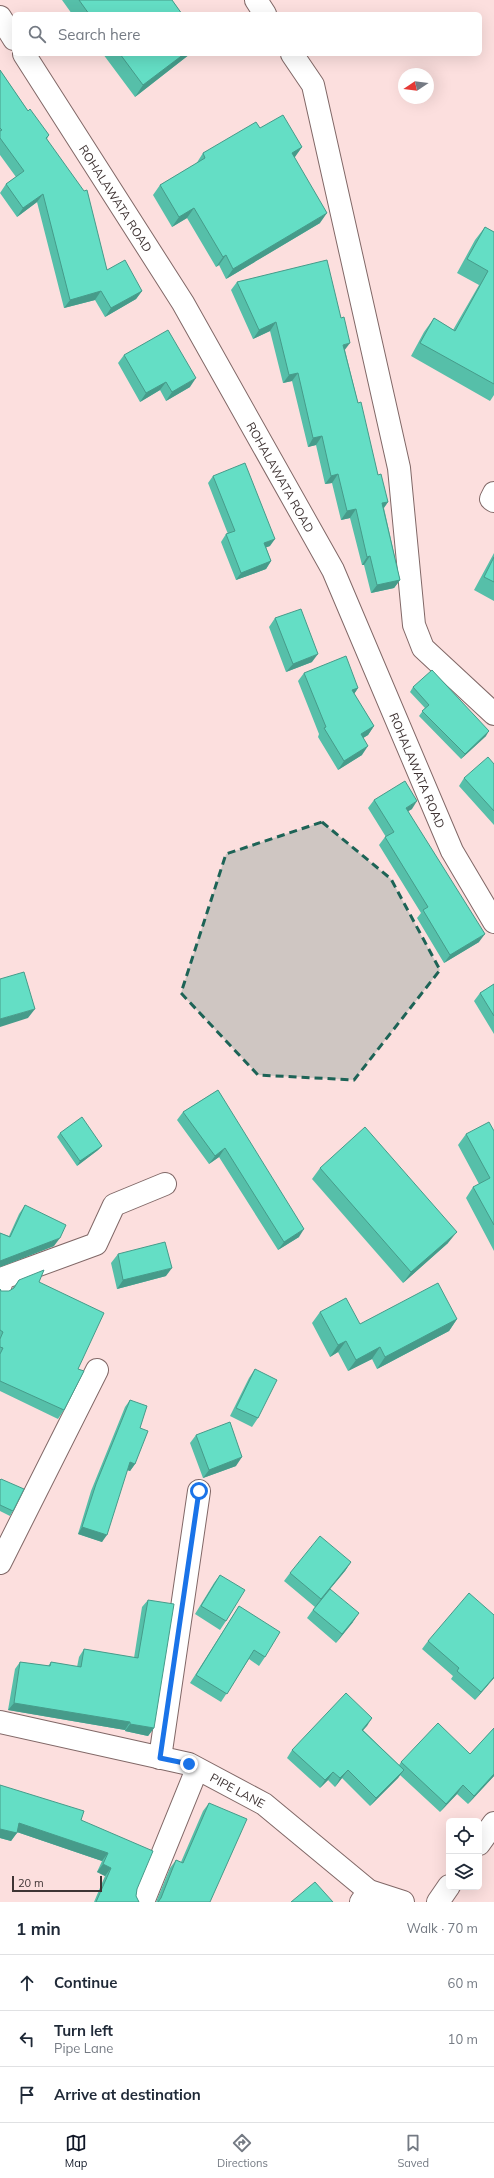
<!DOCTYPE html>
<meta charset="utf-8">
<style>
:root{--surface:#fff;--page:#f2f2f3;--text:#1f2937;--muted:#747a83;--line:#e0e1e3;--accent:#111827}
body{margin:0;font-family:Mulish,sans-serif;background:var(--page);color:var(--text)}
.controls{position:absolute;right:12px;bottom:12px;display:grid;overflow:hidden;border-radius:6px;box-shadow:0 4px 16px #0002}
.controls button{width:36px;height:36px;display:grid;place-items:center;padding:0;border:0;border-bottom:1px solid var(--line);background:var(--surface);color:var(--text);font:20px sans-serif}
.compass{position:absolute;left:398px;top:68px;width:36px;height:36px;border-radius:50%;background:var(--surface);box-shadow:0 4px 16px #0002;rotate:257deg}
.scale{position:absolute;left:12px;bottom:10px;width:90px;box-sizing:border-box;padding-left:4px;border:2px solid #3f3434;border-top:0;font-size:11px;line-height:14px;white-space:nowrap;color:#3f3434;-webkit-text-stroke:3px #fcdfde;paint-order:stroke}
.stop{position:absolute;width:12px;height:12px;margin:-9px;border:3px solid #1a73e8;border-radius:50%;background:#fff}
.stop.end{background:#1a73e8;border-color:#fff;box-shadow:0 1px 4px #0008}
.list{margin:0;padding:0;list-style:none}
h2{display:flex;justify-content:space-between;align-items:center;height:52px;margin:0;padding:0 16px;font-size:17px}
h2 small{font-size:13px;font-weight:400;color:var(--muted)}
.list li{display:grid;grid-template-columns:26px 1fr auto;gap:12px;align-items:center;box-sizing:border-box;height:56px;padding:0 16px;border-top:1px solid var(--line)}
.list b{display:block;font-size:15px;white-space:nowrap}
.list p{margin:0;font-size:13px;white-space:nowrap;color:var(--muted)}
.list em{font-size:13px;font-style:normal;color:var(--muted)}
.icon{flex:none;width:22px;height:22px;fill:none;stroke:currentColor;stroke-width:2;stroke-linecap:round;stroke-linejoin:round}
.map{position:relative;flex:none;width:494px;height:1902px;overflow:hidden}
.search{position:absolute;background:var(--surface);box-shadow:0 4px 16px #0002;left:12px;right:12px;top:12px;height:44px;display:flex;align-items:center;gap:10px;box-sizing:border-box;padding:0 14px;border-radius:6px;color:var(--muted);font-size:15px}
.sheet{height:220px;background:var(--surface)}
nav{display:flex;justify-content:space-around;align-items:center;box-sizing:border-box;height:56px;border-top:1px solid var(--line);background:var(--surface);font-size:11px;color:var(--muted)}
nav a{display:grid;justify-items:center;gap:2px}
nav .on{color:var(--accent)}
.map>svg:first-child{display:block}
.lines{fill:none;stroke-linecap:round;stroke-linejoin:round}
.minor-casing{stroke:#816867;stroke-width:24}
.tertiary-casing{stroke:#816867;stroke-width:24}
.minor{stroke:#fff;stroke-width:22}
.tertiary{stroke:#fff;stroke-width:22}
.wall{fill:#56bfa9}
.shaded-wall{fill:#469b8a}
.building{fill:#64dec5;stroke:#469b8a}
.route{stroke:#1a73e8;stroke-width:5}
.marked{fill:#1d6356;fill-opacity:0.2;stroke:#1d6356;stroke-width:3;stroke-dasharray:8 5;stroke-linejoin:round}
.labels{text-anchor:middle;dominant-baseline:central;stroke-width:3.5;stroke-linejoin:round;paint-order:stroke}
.street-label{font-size:12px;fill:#3f3434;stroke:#fcdfde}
</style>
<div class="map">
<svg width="494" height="1902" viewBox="0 0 494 1902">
<rect width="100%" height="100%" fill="#fcdfde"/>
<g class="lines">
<defs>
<g id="minor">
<path d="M256,0L265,14"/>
<path d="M0,17L14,39"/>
<path id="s1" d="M24,54L183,303L333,570L452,851L494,922"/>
<path d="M292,54L313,85L399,468L414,625L423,648L494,714"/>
<path d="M494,493L491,499L494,501"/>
<path d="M0,1287L3,1278L96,1244L114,1205L165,1184"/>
<path d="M0,1563L97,1370"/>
<path d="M160,1758L199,1491"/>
<path d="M479,1844L494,1823"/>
<path d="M143,1902L197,1769"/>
<path d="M361,1902L369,1891"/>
<path d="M438,1902L449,1886"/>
</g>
<g id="tertiary">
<path id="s2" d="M0,1722L189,1764L264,1804L369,1891L403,1902"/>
</g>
</defs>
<use href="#minor" class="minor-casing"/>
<use href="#tertiary" class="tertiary-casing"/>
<use href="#minor" class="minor"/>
<use href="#tertiary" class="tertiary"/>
</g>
<path class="wall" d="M62,0H172L182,14H72Z
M103,54H190L135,97Z
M0,70L28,111L49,135L47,139L107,270L142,291L136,299L105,317L95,300L64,308L37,202L17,217L0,193L6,184L16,177L0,155Z
M260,128L302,147L294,157L320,223L226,279L219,265L216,267L187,218L172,227L153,195L160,185L196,164L203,153Z
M485,227L494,232V395L490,401L411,356L424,332L434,318L453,330L479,285L457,273L475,240Z
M237,282L345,350L358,403L378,475L388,502L384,508L400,580L394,588L371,593L364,565H362L350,518L341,520L332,483L325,484L316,445L308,447L292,381L283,383L270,331L253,339L231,290Z
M124,355L190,387L166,401L160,390L140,402L118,363Z
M213,476L270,546L266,547L271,561L266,569L236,580L221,542L226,534H228L208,483Z
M494,553V601L474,590Z
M275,618L312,662L286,672L269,627Z
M304,673L358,688L354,694L374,726L368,735L363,738L362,755L338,770L318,737L319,734L298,681Z
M413,687L486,736L461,759L419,716L425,708L410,692Z
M494,764V825L459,786L464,778Z
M374,800L412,809L408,811L479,942L444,963L417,918L421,913L379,845L385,837H386L368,808Z
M494,984V1034L474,1001L480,993Z
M218,1090L299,1237L278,1250L219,1157L209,1164L177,1120L183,1112Z
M494,1131V1251L466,1198L473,1187L479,1184L458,1145L466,1134Z
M60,1133L102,1146L98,1150L77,1166L57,1137Z
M320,1168L448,1243L403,1283L312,1179Z
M25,1205L54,1246L0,1267V1233L9,1236L19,1214Z
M118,1254L166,1276L117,1289L111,1263Z
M19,1280L39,1282L78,1369L64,1410L58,1419L0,1391V1289L1,1291H9L12,1289Z
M320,1312L360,1324L457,1319L449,1331L377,1369L372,1359L348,1371L338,1352L330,1357L312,1323Z
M255,1369L258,1418L252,1427L230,1416L249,1378Z
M130,1400L140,1428L135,1464L130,1471L127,1470L102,1542L78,1534L91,1491L125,1407Z
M196,1435L236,1466L203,1478L190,1443Z
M0,1479L13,1511L10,1516L0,1511Z
M351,1562L345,1571L330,1589L353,1622L336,1643L307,1618L315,1607L284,1581L290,1573Z
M220,1575L226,1621L220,1630L195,1614L214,1583Z
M148,1600L154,1728L148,1736L125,1731V1730L8,1710L15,1669L20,1662L48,1666L51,1662L77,1667L79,1657L84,1649L134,1658L142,1607Z
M239,1606L265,1657L259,1666L249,1659L221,1702L190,1683Z
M494,1615V1678L475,1700L451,1679L453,1676L422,1649L428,1641Z
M372,1718L363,1730L399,1765L401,1762L470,1754L494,1728V1776L468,1804L457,1794L440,1812L400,1775L398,1778L370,1806L342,1778L335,1787L328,1780L320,1788L287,1758L292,1750Z
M0,1785L81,1820L137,1889L136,1896L139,1902H94L105,1876L97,1872L102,1861L17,1832L11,1841L0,1838Z
M209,1803L210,1902H156L170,1868L176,1860L181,1862L203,1811Z"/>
<path class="shaded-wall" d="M184,54H190L135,97L143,85Z
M302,147L295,157L285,163L292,153Z
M43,194L37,202L17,217L23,208Z
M194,208L187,218L172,227L179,217Z
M327,213L320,223L226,279L233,269Z
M226,255L219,265L216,267L223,257Z
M101,291L95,300L64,308L70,300Z
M142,291L136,299L105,317L111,308Z
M276,322L270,331L253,339L259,330Z
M350,343L344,351L343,345Z
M298,373L292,381L283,383L289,375Z
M196,378L190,387L166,401L172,392Z
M166,382L160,390L140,402L146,393Z
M322,436L316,445L308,447L313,438Z
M338,474L332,483L325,484L331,476Z
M388,502L382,510V503Z
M356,509L350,518L341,520L347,511Z
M275,539L270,546L259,550L264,543Z
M370,556L364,565H362L367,557Z
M271,561L266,569L236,580L241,573Z
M400,580L394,588L371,593L377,585Z
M318,654L312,662L286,672L293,664Z
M358,688L352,697V690Z
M374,726L368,735L355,743L361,734Z
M489,731L486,736L461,759L465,754Z
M368,746L362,755L338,770L344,761Z
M417,801L412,809L400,816L406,808Z
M485,934L479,942L444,963L450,955Z
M35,1009L28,1018L0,1027V1019Z
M102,1146L98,1150L77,1166L80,1161Z
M225,1148L219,1157L209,1164L215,1156Z
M304,1229L299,1237L278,1250L284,1242Z
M457,1232L448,1243L403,1283L411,1272Z
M60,1238L54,1246L0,1267V1261Z
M172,1268L166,1276L117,1289L123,1280Z
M457,1319L449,1331L377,1369L385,1357Z
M346,1341L338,1352L330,1357L338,1345Z
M380,1347L372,1359L348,1371L356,1360Z
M242,1457L236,1466L203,1478L209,1470Z
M130,1462L135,1464L130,1471L125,1469Z
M82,1527L107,1535L102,1542L78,1534Z
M351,1562L345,1571L315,1607L321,1599Z
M359,1613L353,1622L336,1643L342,1634Z
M494,1677V1678L475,1700L481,1692Z
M14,1703L130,1722L125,1730L8,1710Z
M372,1718L367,1726L356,1738L362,1730Z
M130,1724L154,1728L148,1736L125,1731Z
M348,1770L342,1778L335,1787L340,1778Z
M404,1770L398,1778L370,1806L376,1798Z
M333,1772L328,1780L320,1788L325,1780Z
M494,1774V1776L468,1804L474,1796Z
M463,1785L457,1794L440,1812L446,1804Z
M19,1823L108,1853L102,1861L14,1831Z
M0,1829L17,1833L11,1841L0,1838Z
M103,1864L111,1868L105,1876L97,1872Z"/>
<path class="building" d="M79,0H172L182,14H89Z
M120,54H184L143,85Z
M0,70L28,111L30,109L49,135L46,138L84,191L87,190L107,270L125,260L142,291L111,308L101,291L70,300L43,194L23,208L6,184L24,171L0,138V131L2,130L0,128Z
M283,115L302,147L292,153L327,213L233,269L226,255L223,257L194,208L179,217L160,185L205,158L203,153L256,122L260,128Z
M485,227L494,232V384L420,343L434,318L455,331L488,271L467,259Z
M327,260L341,318L344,317L350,343L343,345L358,403L361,402L378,475L381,474L388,502L382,503L400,580L377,585L370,556L367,557L356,509L347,511L338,474L331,476L322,436L313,438L298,373L289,375L276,322L259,330L237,282Z
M168,330L196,378L172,392L166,382L146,393L124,355Z
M245,463L275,539L264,543L271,561L241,573L226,534L235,531L213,476Z
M494,557V582L484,577Z
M301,609L318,654L293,664L275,618Z
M346,656L358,688L352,690L374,726L361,734L368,746L344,761L324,728L326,727L304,673Z
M432,670L489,731L465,754L422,711L429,705L413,687Z
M488,757L494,764V811L464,778Z
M405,781L417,801L406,808L485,934L450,955L423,910L428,907L385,837L394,832L374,800Z
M24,972L35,1009L0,1019V979Z
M494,984V1016L480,993Z
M218,1090L304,1229L284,1242L225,1148L215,1156L183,1112Z
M82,1117L102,1146L80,1161L60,1133Z
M489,1122L494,1131V1225L473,1187L490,1178L466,1134Z
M365,1127L457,1232L411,1272L320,1168Z
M25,1205L66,1225L60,1238L0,1261V1233L10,1237Z
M165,1242L172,1268L123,1280L118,1254Z
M44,1270L39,1282L104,1313L78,1369L84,1371L64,1410L0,1381V1354L3,1348L0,1347V1339L3,1332L0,1330V1289L1,1291H9L14,1288L19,1280Z
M438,1283L457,1319L385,1357L380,1347L356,1360L346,1341L338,1345L320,1312L346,1298L360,1324Z
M255,1369L277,1380L258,1418L236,1408Z
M130,1400L147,1406L140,1428L148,1431L135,1464L130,1462L107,1535L82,1527L96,1484Z
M230,1422L242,1457L209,1470L196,1435Z
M1,1479L24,1489L13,1511L0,1505V1480Z
M320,1536L351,1562L321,1599L290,1573Z
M220,1575L245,1590L226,1621L201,1606Z
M330,1589L359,1613L342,1634L313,1610Z
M469,1593L494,1615V1677L481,1692L457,1671L459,1668L428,1641Z
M148,1600L174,1604L154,1728L130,1724V1722L14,1703L20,1662L50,1666L51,1662L81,1667L84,1649L138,1658Z
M239,1606L280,1632L265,1657L254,1650L227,1694L196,1675Z
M346,1693L372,1718L362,1730L404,1770L376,1798L348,1770L340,1778L333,1772L325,1780L292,1750Z
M438,1723L470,1754L494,1728V1774L474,1796L463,1785L446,1804L401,1762Z
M0,1785L84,1811L81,1820L153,1851L137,1889L136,1896L139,1902H96L111,1868L103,1864L108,1853L19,1823L17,1833L0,1829Z
M209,1803L247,1819L210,1902H158L161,1898L176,1860L183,1863Z
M315,1882L333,1902H291Z"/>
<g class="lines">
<path class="route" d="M189,1764L160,1758L199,1491"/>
</g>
<path class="marked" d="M322,822L391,879L440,970L354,1080L258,1075L181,993L226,854Z"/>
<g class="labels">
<g class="street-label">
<text stroke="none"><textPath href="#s1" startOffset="171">ROHALAWATA ROAD</textPath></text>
<text stroke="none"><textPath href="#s1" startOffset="495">ROHALAWATA ROAD</textPath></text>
<text stroke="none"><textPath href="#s1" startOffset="819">ROHALAWATA ROAD</textPath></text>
<text stroke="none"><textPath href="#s2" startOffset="249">PIPE LANE</textPath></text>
</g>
</g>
</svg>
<div class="controls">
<button><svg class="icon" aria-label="locate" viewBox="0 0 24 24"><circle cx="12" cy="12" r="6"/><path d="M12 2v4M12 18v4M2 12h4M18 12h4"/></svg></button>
<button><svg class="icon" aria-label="layers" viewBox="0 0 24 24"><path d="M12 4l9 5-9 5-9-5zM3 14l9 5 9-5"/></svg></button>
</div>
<svg class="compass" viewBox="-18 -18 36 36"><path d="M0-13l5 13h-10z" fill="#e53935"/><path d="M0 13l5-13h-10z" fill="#747a83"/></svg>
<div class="scale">20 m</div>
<div class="stop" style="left:199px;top:1491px"></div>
<div class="stop end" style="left:189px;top:1764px"></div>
<div class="search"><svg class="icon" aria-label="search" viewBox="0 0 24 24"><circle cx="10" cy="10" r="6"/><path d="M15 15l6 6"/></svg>Search here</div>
</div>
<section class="sheet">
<h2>1 min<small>Walk · 70 m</small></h2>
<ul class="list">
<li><svg class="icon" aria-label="ahead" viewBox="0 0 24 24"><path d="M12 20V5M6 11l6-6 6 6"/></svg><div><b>Continue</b></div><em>60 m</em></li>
<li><svg class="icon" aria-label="left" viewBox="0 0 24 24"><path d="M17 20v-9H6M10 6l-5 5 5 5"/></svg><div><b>Turn left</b><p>Pipe Lane</p></div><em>10 m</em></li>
<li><svg class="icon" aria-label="arrive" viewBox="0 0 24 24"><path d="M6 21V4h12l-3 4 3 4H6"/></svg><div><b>Arrive at destination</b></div></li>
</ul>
</section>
<nav>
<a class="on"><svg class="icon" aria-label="map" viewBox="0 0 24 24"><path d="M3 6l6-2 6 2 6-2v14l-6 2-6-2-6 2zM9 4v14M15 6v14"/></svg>Map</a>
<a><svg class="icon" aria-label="directions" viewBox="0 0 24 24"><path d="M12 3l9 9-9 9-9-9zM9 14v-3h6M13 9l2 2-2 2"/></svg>Directions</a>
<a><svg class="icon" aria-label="saved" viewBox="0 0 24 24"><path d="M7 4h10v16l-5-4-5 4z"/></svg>Saved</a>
</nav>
